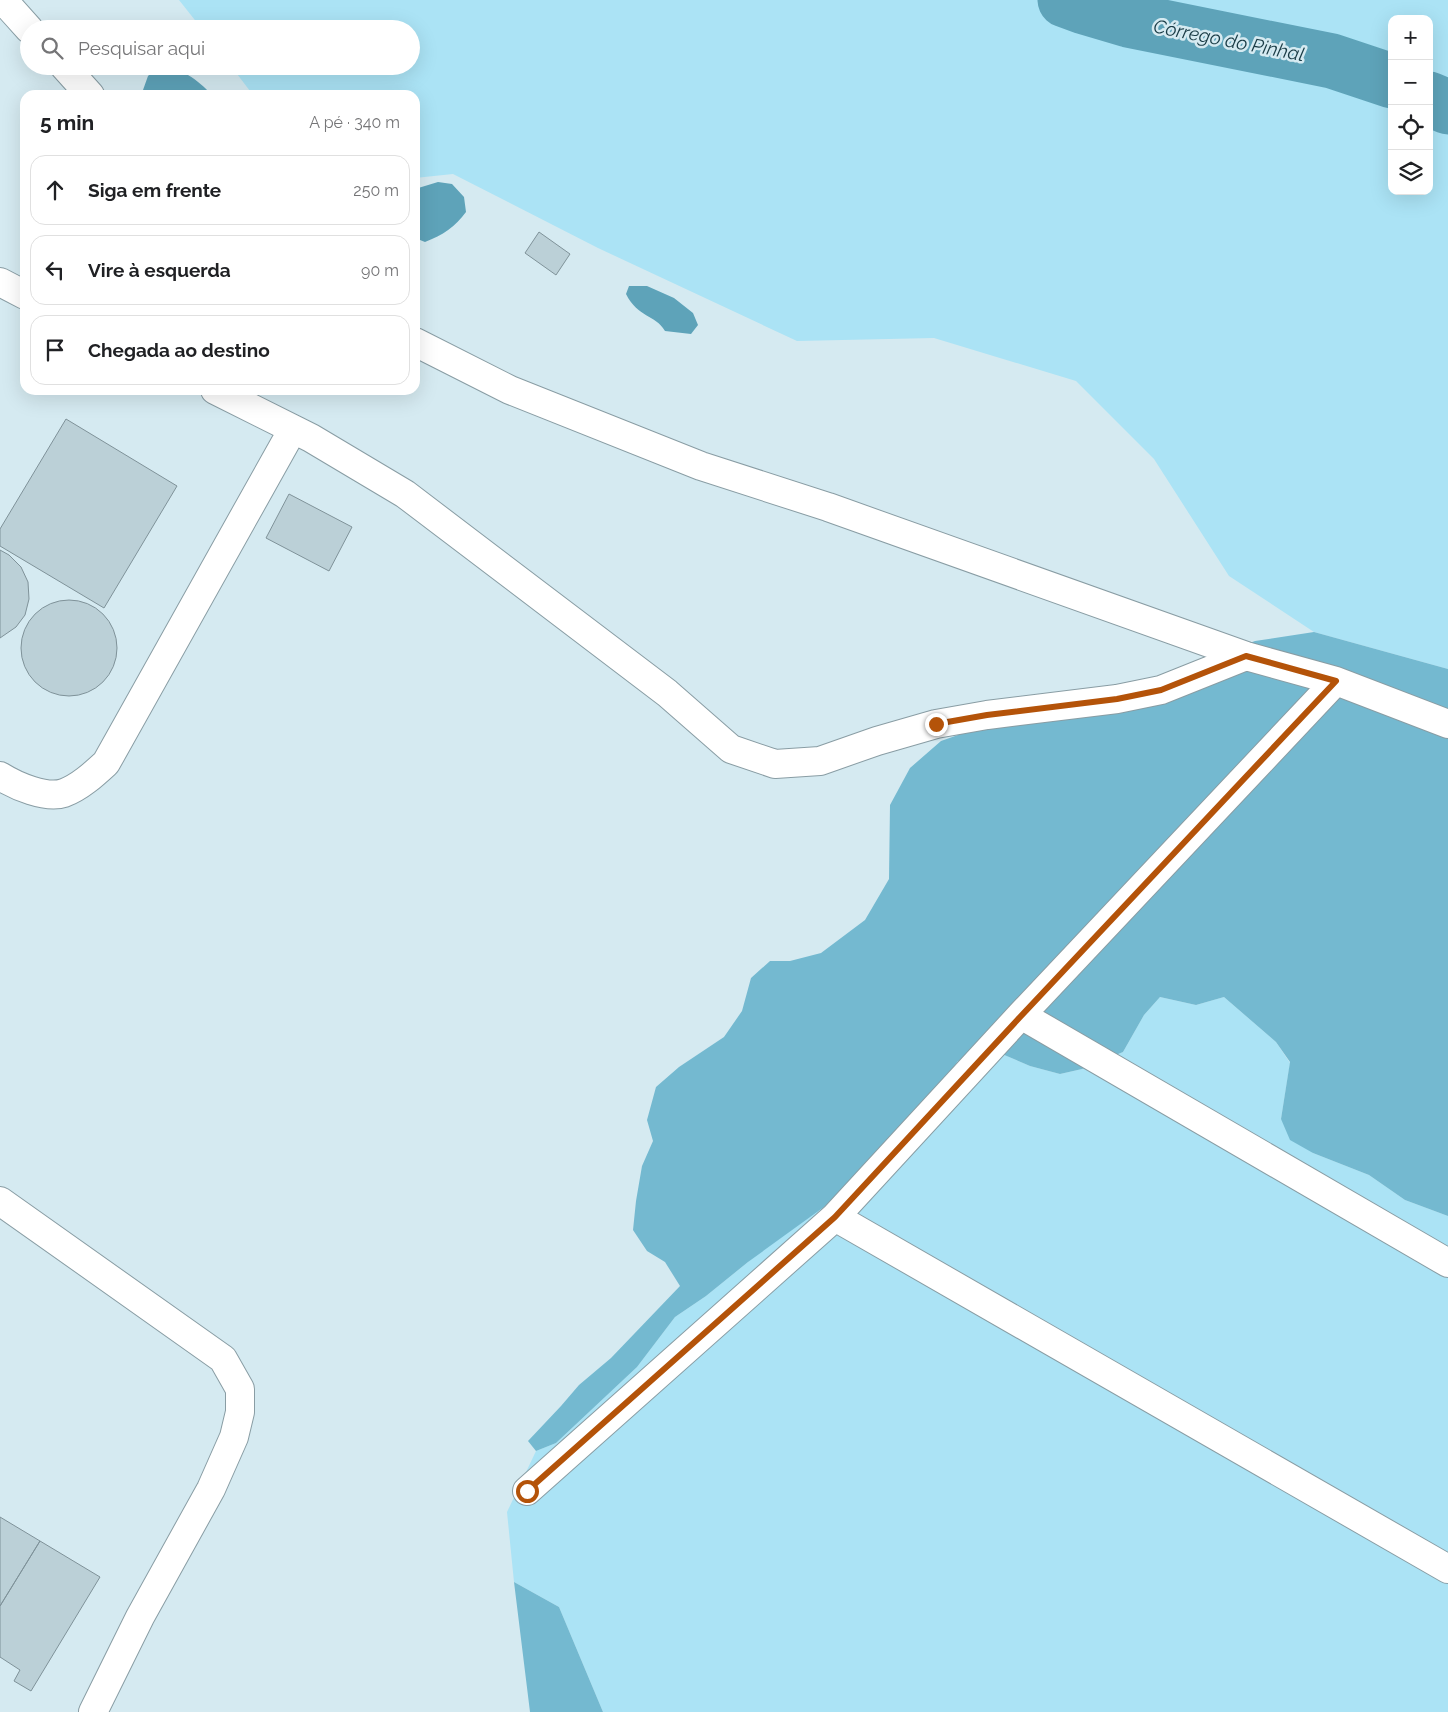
<!DOCTYPE html>
<html lang="pt">
<meta charset="utf-8">
<style>
:root{--surface:#fff;--page:#f2f2f2;--text:#202124;--muted:#757577;--line:#e0e0e0}
body{margin:0;font-family:Raleway,sans-serif;background:var(--page);color:var(--text)}
.controls{position:absolute;right:15px;top:15px;display:grid;overflow:hidden;border-radius:10px;box-shadow:0 5px 20px #0002}
.controls button{width:45px;height:45px;display:grid;place-items:center;padding:0;border:0;border-bottom:1px solid var(--line);background:var(--surface);color:var(--text);font:25px sans-serif}
.stop{position:absolute;width:15px;height:15px;margin:-11px;border:4px solid #b45309;border-radius:50%;background:#fff}
.stop.end{background:#b45309;border-color:#fff;box-shadow:0 1px 5px #0008}
.list{margin:0;padding:0;list-style:none}
h2{display:flex;justify-content:space-between;align-items:center;height:65px;margin:0;padding:0 20px;font-size:21px}
h2 small{font-size:16px;font-weight:400;color:var(--muted)}
.list li{display:grid;grid-template-columns:32px 1fr auto;gap:15px;align-items:center;box-sizing:border-box;height:70px;margin:0 10px 10px;padding:0 10px;border:1px solid var(--line);border-radius:15px}
.list b{display:block;font-size:19px;white-space:nowrap}
.list em{font-size:16px;font-style:normal;color:var(--muted)}
.icon{flex:none;width:28px;height:28px;fill:none;stroke:currentColor;stroke-width:2;stroke-linecap:round;stroke-linejoin:round}
.map{position:relative;flex:none;width:1448px;height:1712px;overflow:hidden}
.search{position:absolute;background:var(--surface);box-shadow:0 5px 20px #0002;left:20px;top:20px;width:400px;height:55px;display:flex;align-items:center;gap:12px;box-sizing:border-box;padding:0 18px;border-radius:28px;color:var(--muted);font-size:19px}
.panel{position:absolute;background:var(--surface);box-shadow:0 5px 20px #0002;left:20px;top:90px;width:400px;height:305px;border-radius:15px}
.map>svg:first-child{display:block}
.green{fill:#abe3f5;fill-rule:evenodd}
.forest{fill:#74b9d0}
.water{fill:#5ea3b9}
.lines{fill:none;stroke-linecap:round;stroke-linejoin:round}
.river{stroke:#5ea3b9;stroke-width:55}
.building{fill:#bbd0d7;stroke:#7f9299}
.minor-casing{stroke:#899da4;stroke-width:30}
.minor{stroke:#fff;stroke-width:28}
.route{stroke:#b45309;stroke-width:6}
.labels{text-anchor:middle;dominant-baseline:central;stroke-width:5;stroke-linejoin:round;paint-order:stroke}
.water-label{font-size:19px;font-style:italic;fill:#193b45;stroke:#d5eaf1}
</style>
<div class="map">
<svg width="1448" height="1712" viewBox="0 0 1448 1712">
<rect width="100%" height="100%" fill="#d5eaf1"/>
<path class="green" d="M179,0H1448V669L1314,632L1229,576L1154,459L1076,381L934,338L797,341L598,248L453,174L415,178V95H253L231,66H411V29H202ZM1392,19H1429V191H1392Z
M1160,997L1196,1005L1224,997L1276,1042L1290,1063L1281,1119L1313,1153L1369,1175L1405,1200L1448,1216V1712H603L559,1607L514,1582L507,1512L536,1451L556,1443L637,1367L675,1317L706,1296L748,1262L933,1095L958,1061L1002,1054L1030,1066L1060,1074L1082,1069L1123,1052L1144,1015Z"/>
<path class="forest" d="M1314,632L1448,669V1216L1405,1200L1369,1175L1313,1153L1290,1140L1281,1119L1290,1062L1276,1042L1224,997L1196,1005L1160,997L1144,1015L1123,1052L1082,1069L1060,1074L1030,1066L1002,1054L958,1061L933,1095L835,1199L748,1262L706,1296L675,1317L637,1367L556,1443L536,1451L528,1441L561,1406L579,1385L611,1358L680,1286L665,1262L647,1251L633,1230L636,1201L642,1166L653,1141L647,1120L656,1087L679,1067L724,1037L742,1011L751,978L770,961H790L821,953L865,920L889,879L890,805L910,768L941,741L975,729L1141,685L1255,641Z
M514,1582L559,1607L603,1712H530Z"/>
<path class="water" d="M158,66C180,66 198,80 212,95H146L143,90L148,76Z
M438,182L452,184L464,197L466,212C455,227 443,235 425,242L415,238V189Z
M629,286H647L674,298L693,313L698,325L691,334L665,331C655,314 638,318 626,294Z"/>
<g class="lines">
<path class="river" d="M1065,0L1084,7L1128,20L1332,61L1392,81
M1429,99L1448,107"/>
</g>
<path class="building" d="M539,232L570,254L556,275L525,253Z
M66,419L177,486L104,608L0,546V529Z
M289,494L352,527L329,571L266,538Z
M0,550L9,555L21,567L28,582L29,599L25,615L16,627L0,638Z
M21 648a48 48 0 1 1 96 0a48 48 0 1 1-96 0Z
M0,1517L40,1541L0,1606Z
M40,1541L100,1577L31,1691L14,1681L20,1670L0,1657V1606Z"/>
<g class="lines">
<defs>
<path id="minor" d="M3,0L29,29
M64,66L90,95
M0,282L25,295
M415,342L510,390L701,466L828,507L1246,656L1336,681L1448,724
M215,390L311,438L405,494L667,693L731,749L775,764L820,761L877,741L936,724L987,715L1117,699L1161,690L1246,656
M0,776C16,786 46,799 64,793C80,787 94,774 106,763L293,429
M1021,1015L1448,1263
M0,1201L223,1359L240,1389V1412L234,1437L211,1489L140,1617L93,1712
M835,1217L1448,1569
M527,1491L835,1217L1021,1015L1336,681"/>
</defs>
<use href="#minor" class="minor-casing"/>
<use href="#minor" class="minor"/>
</g>
<g class="lines">
<path class="route" d="M527,1491L835,1217L1021,1016L1336,681L1246,656L1161,690L1117,699L987,715L936,724"/>
</g>
<g class="labels">
<g class="water-label">
<text transform="translate(1229 40) rotate(11)">Córrego do Pinhal</text>
</g>
</g>
</svg>
<div class="controls">
<button>+</button>
<button>−</button>
<button><svg class="icon" aria-label="locate" viewBox="0 0 24 24"><circle cx="12" cy="12" r="6"/><path d="M12 2v4M12 18v4M2 12h4M18 12h4"/></svg></button>
<button><svg class="icon" aria-label="layers" viewBox="0 0 24 24"><path d="M12 4l9 5-9 5-9-5zM3 14l9 5 9-5"/></svg></button>
</div>
<div class="stop" style="left:527px;top:1491px"></div>
<div class="stop end" style="left:936px;top:724px"></div>
<div class="search"><svg class="icon" aria-label="search" viewBox="0 0 24 24"><circle cx="10" cy="10" r="6"/><path d="M15 15l6 6"/></svg>Pesquisar aqui</div>
<section class="panel">
<h2>5 min<small>A pé · 340 m</small></h2>
<ul class="list">
<li><svg class="icon" aria-label="ahead" viewBox="0 0 24 24"><path d="M12 20V5M6 11l6-6 6 6"/></svg><div><b>Siga em frente</b></div><em>250 m</em></li>
<li><svg class="icon" aria-label="left" viewBox="0 0 24 24"><path d="M17 20v-9H6M10 6l-5 5 5 5"/></svg><div><b>Vire à esquerda</b></div><em>90 m</em></li>
<li><svg class="icon" aria-label="arrive" viewBox="0 0 24 24"><path d="M6 21V4h12l-3 4 3 4H6"/></svg><div><b>Chegada ao destino</b></div></li>
</ul>
</section>
</div>
